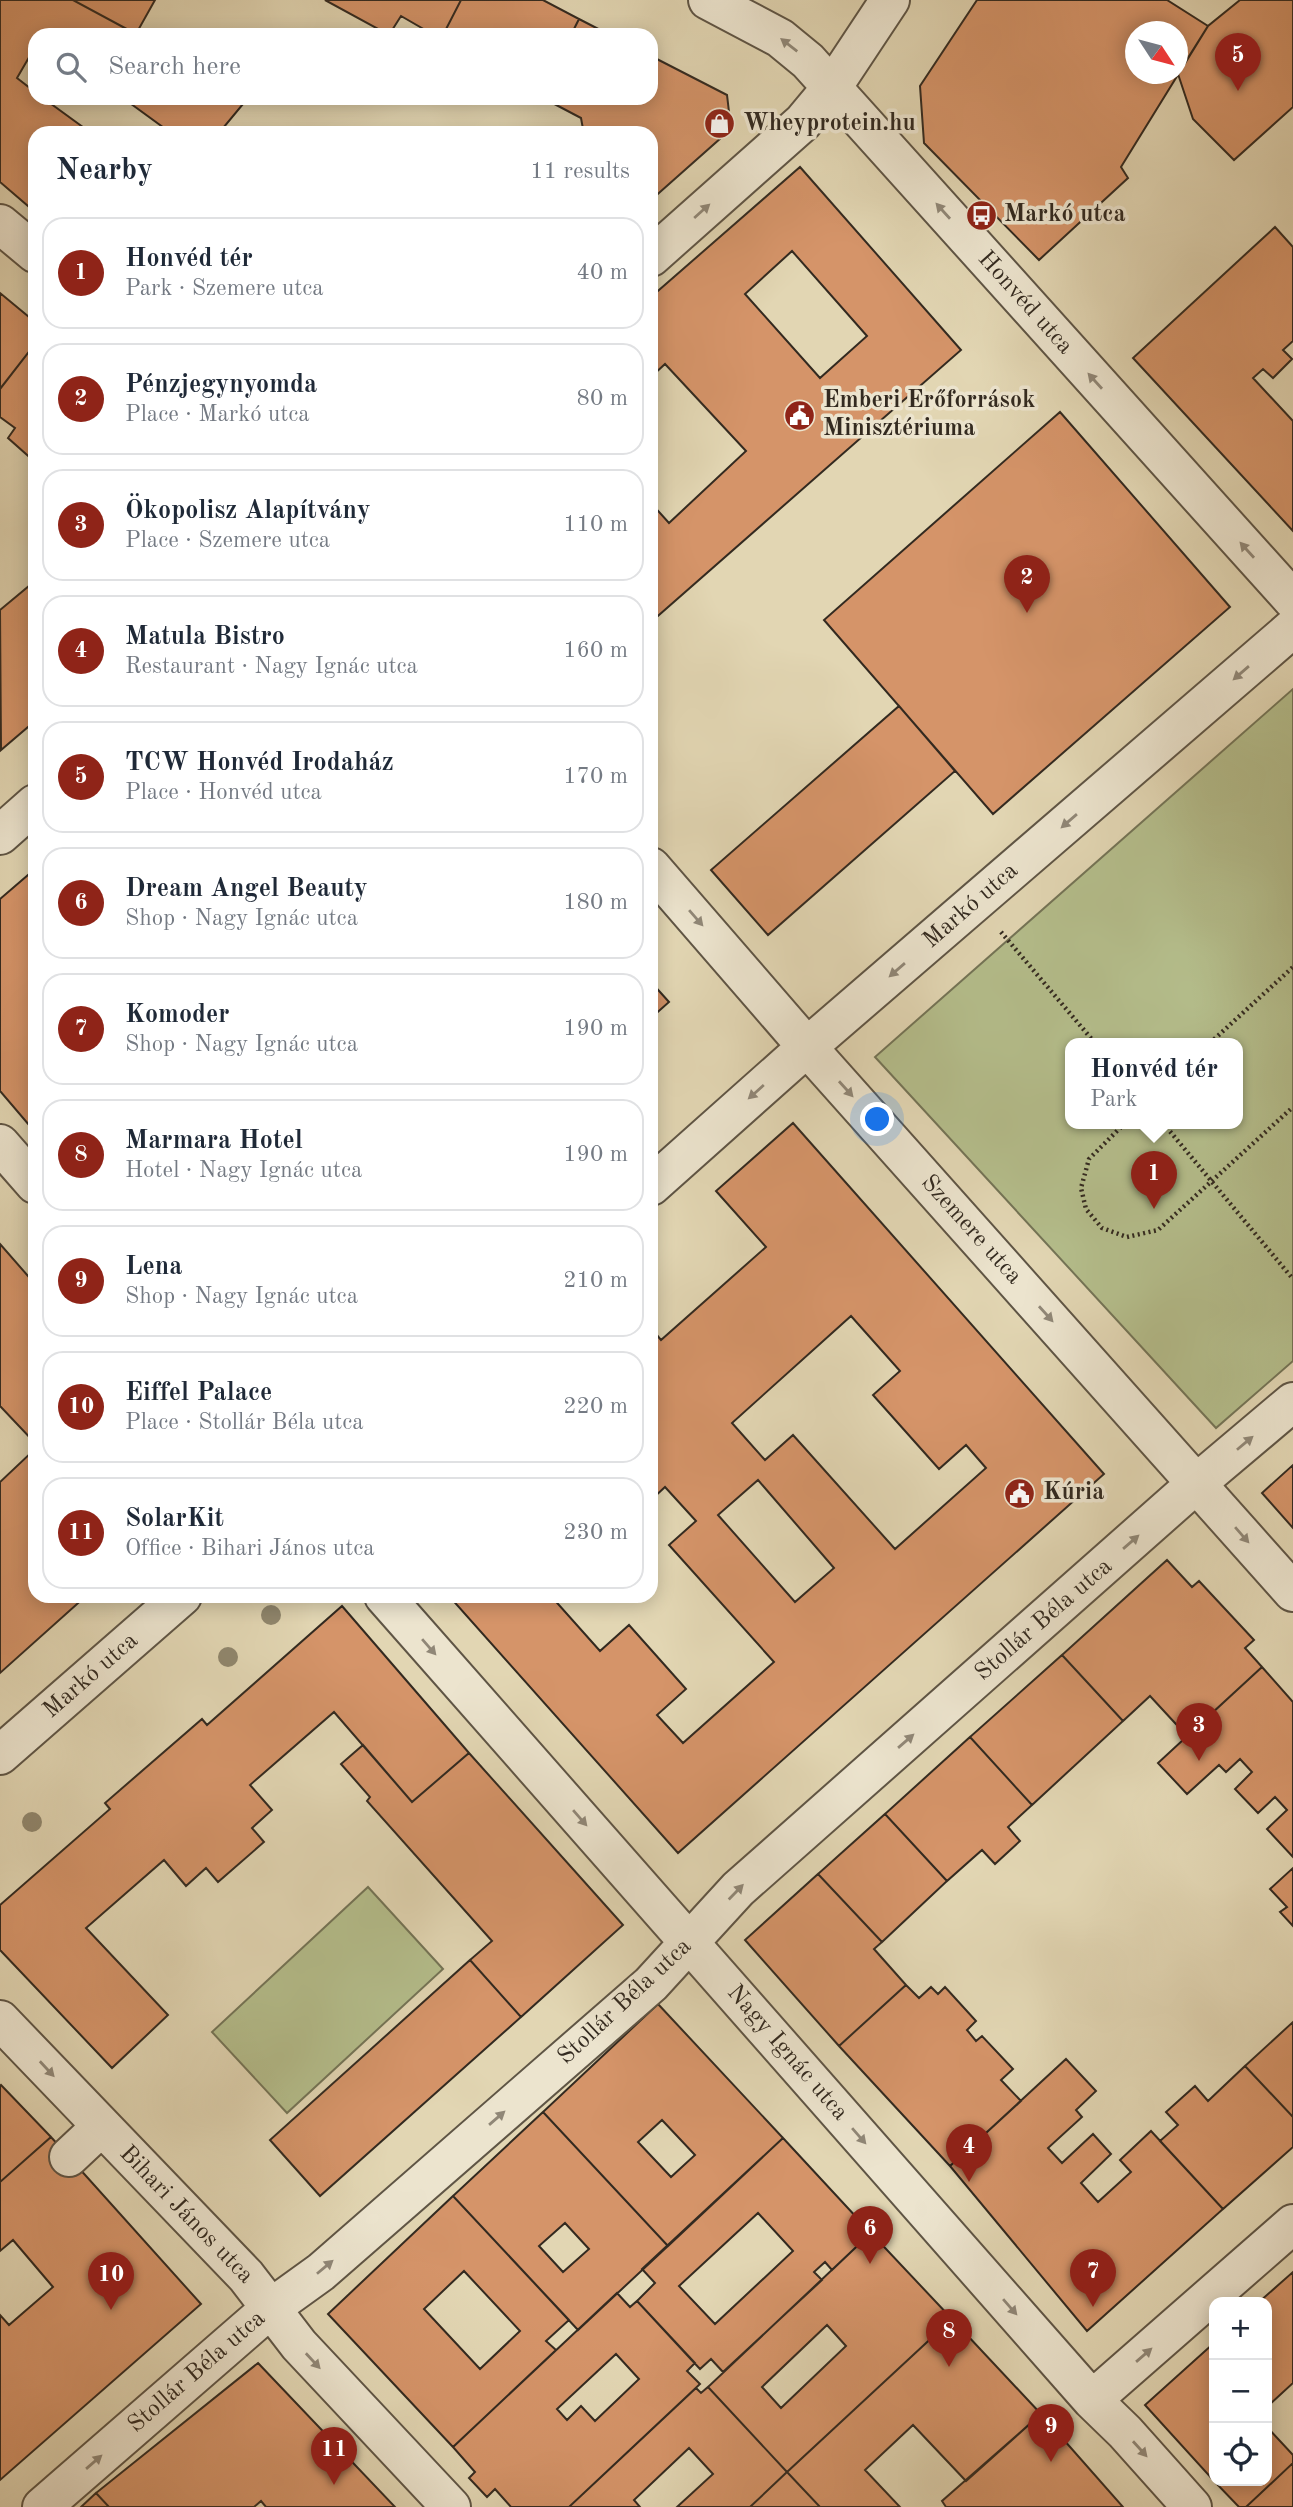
<!DOCTYPE html>
<meta charset="utf-8">
<style>
:root{--surface:#fff;--page:#f6f6f7;--text:#1f2937;--muted:#747a83;--line:#e0e1e3;--accent:#8f2418}
body{margin:0;font-family:"Old Standard TT",serif;background:var(--page);color:var(--text)}
.controls{position:absolute;right:21px;bottom:21px;display:grid;overflow:hidden;border-radius:14px;box-shadow:0 4px 18px #0003}
.controls button{width:63px;height:63px;display:grid;place-items:center;padding:0;border:0;border-bottom:2px solid var(--line);background:var(--surface);color:var(--text);font:35px sans-serif}
.compass{position:absolute;left:1125px;top:21px;width:63px;height:63px;border-radius:50%;background:var(--surface);box-shadow:0 4px 18px #0003;rotate:126deg}
.you{position:absolute;left:878px;top:1120px;width:24px;height:24px;margin:-18px;border:5px solid #fff;border-radius:50%;background:#1a73e8;box-shadow:0 0 0 10px #1a73e833}
.badge{display:grid;place-items:center;width:46px;height:46px;border-radius:50%;background:var(--accent);color:#fff;font-size:23px;font-weight:700}
.pin{position:absolute;translate:-50% -58px;filter:drop-shadow(0 2px 4px #0008)}
.pin::after{content:'';position:absolute;top:37px;width:24px;height:21px;background:inherit;clip-path:polygon(0 0,100% 0,50% 100%)}
.popup{position:absolute;left:1065px;top:1038px;width:178px;height:91px;box-sizing:border-box;display:grid;place-content:center;border-radius:14px;background:var(--surface);filter:drop-shadow(0 2px 5px #0005);font-size:23px;white-space:nowrap;color:var(--muted)}
.popup b{font-size:26px;color:var(--text)}
.popup::after{content:'';position:absolute;left:50%;top:100%;margin-left:-14px;border:14px solid transparent;border-top-color:var(--surface)}
.list{margin:0;padding:0;list-style:none}
h2{display:flex;justify-content:space-between;align-items:center;height:91px;margin:0;padding:0 28px;font-size:30px}
h2 small{font-size:23px;font-weight:400;color:var(--muted)}
.list li{display:grid;grid-template-columns:46px 1fr auto;gap:21px;align-items:center;box-sizing:border-box;height:112px;margin:0 14px 14px;padding:0 14px;border:2px solid var(--line);border-radius:21px}
.list b{display:block;font-size:26px;white-space:nowrap}
.list p{margin:0;font-size:23px;white-space:nowrap;color:var(--muted)}
.list em{font-size:23px;font-style:normal;color:var(--muted)}
.icon{flex:none;width:38px;height:38px;fill:none;stroke:currentColor;stroke-width:2;stroke-linecap:round;stroke-linejoin:round}
.map{position:relative;flex:none;width:1293px;height:2507px;overflow:hidden}
.search{position:absolute;background:var(--surface);box-shadow:0 4px 18px #0003;left:28px;top:28px;width:630px;height:77px;display:flex;align-items:center;gap:18px;box-sizing:border-box;padding:0 24px;border-radius:21px;color:var(--muted);font-size:26px}
.panel{position:absolute;background:var(--surface);box-shadow:0 4px 18px #0003;left:28px;top:126px;width:630px;height:1477px;border-radius:21px}
.map>svg:first-child{display:block}
.green{fill:#b4bd8b;stroke:#747456;stroke-width:2;fill-rule:evenodd}
.building{fill:#d59469;stroke:#332a20;stroke-width:2;fill-rule:evenodd}
.lines{fill:none;stroke-linecap:round;stroke-linejoin:round}
.minor-casing{stroke:#5f5545;stroke-width:42}
.path{stroke:#332a20;stroke-width:4.5;stroke-dasharray:2 3.5;stroke-linecap:butt}
.minor{stroke:#ece4ce;stroke-width:38}
.tree{fill:#90876e}
.oneway{fill:#908777}
.labels{text-anchor:middle;dominant-baseline:central;stroke-width:7;stroke-linejoin:round;paint-order:stroke}
.poi-label{font-size:24px;font-weight:bold;fill:#332a20;stroke:#ece4ce;text-anchor:start}
.street-label{font-size:24px;fill:#332a20;stroke:#ece4ce}
</style>
<div class="map">
<svg width="1293" height="2507" viewBox="0 0 1293 2507">
<rect width="100%" height="100%" fill="#e2d6b3"/>
<filter id="stains"><feTurbulence type="fractalNoise" baseFrequency=".00286" numOctaves="4"/><feColorMatrix values="0 0 0 0 .2 0 0 0 0 .09 0 0 0 0 .02 0 0 0 .5 -.17"/></filter>
<radialGradient id="worn" r=".72"><stop offset=".6" stop-color="#630" stop-opacity="0"/><stop offset="1" stop-color="#630" stop-opacity=".3"/></radialGradient>
<path class="green" d="M1293,689V1361L1216,1428L875,1057ZM1070,1043H1238V1123H1070Z
M368,1887L443,1969L287,2113L212,2032Z"/>
<path class="building" d="M0,0H73L136,34L35,35V47L17,78L35,92V98H43L91,133H35V212L0,182Z
M73,0H155L136,34Z
M325,0H461L443,35H434L401,16L389,35Z
M461,0H543L579,19L571,35H443Z
M977,0H1167L1208,26L1121,167L1128,178L1039,260L924,143L920,86ZM1136,32H1178V74H1136Z
M1240,0H1293V107L1234,160L1193,119L1178,74L1208,26Z
M579,19L610,35H571Z
M651,56L727,95L731,129L651,200V133H579L583,129L581,118L543,98H651Z
M123,98H248L219,133H171Z
M800,167L961,350L651,622V503L669,523L746,451L665,364L651,377V297ZM792,251L867,336L820,378L745,294Z
M1275,227L1293,247V341L1283,350L1292,359L1273,378L1263,369L1253,378L1293,421V531L1133,358Z
M0,293L35,322V344L0,389Z
M35,344V462L8,438L15,428L0,417V389Z
M1060,412L1230,607L993,814L824,620Z
M35,581V721L1,750L0,610Z
M899,706L955,771L768,935L711,870Z
M35,869V1132L0,1091V899Z
M651,982L669,1002L651,1018Z
M793,1123L1104,1474L678,1853L449,1596H551L600,1651L629,1625L686,1689L657,1715L683,1743L774,1662L669,1545L696,1521L665,1487L651,1500V1328L661,1340L766,1247L716,1191ZM851,1316L900,1371L873,1395L939,1469L966,1445L986,1468L895,1549L793,1435L765,1460L732,1423ZM758,1480L834,1568L795,1602L718,1515Z
M0,1244L35,1284V1443L0,1406Z
M35,1449V1596H86L0,1673V1482Z
M1293,1465V1528L1262,1493Z
M1167,1560L1192,1587L1199,1581L1254,1640L1245,1648L1262,1667L1187,1736L1150,1696L1123,1721L1062,1655Z
M342,1606L469,1753L412,1802L334,1712L250,1785L272,1810L252,1828L264,1842L218,1882L206,1868L186,1886L164,1860L86,1928L168,2015L112,2068L0,1950V1905L110,1809L105,1803L202,1719L207,1725Z
M1062,1655L1123,1721L1032,1805L970,1737Z
M1262,1667L1293,1702V1857L1267,1829L1287,1810L1275,1797L1258,1813L1235,1789L1252,1772L1240,1759L1226,1772L1219,1765L1187,1794L1158,1763Z
M970,1737L1032,1805L1008,1827L1020,1841L995,1864L982,1850L947,1881L885,1814Z
M363,1745L412,1802L469,1753L623,1925L521,2017L470,1960L492,1941L367,1801L370,1797L341,1764Z
M885,1814L947,1881L882,1942L818,1874Z
M1293,1868V1926L1280,1912L1287,1907L1270,1889Z
M818,1874L882,1942L874,1949L906,1985L839,2046L745,1940Z
M470,1960L521,2017L320,2196L270,2140Z
M906,1985L919,1998L931,1987L938,1994L945,1987L976,2021L967,2030L976,2041L982,2036L1013,2069L1001,2080L1021,2101L950,2166L839,2046Z
M658,2004L783,2138L668,2246L543,2112ZM662,2120L695,2155L671,2177L638,2142Z
M1293,2022V2117L1245,2066Z
M1066,2059L1096,2091L1076,2110L1082,2117L1048,2148L1062,2163L1093,2134L1111,2154L1081,2183L1098,2202L1131,2172L1120,2160L1151,2131L1223,2209L1087,2331L950,2166Z
M1245,2066L1293,2117V2147L1223,2209L1160,2141L1178,2125L1166,2112L1195,2086L1208,2101Z
M1,2085L51,2137L0,2182V2086Z
M543,2112L668,2246L578,2330L453,2196ZM565,2223L589,2249L563,2272L539,2246Z
M51,2137L201,2304L0,2480V2315L9,2325L53,2287L13,2240L0,2251V2182Z
M783,2138L871,2233L832,2270L825,2262L814,2272L822,2280L723,2372L711,2359L700,2369L637,2301L655,2283L642,2269ZM758,2213L793,2251L715,2324L679,2286Z
M453,2196L569,2320L546,2341L556,2350L453,2447L328,2314ZM464,2271L520,2331L480,2369L424,2309Z
M871,2233L952,2319L787,2472L708,2387ZM827,2325L846,2346L781,2408L762,2387Z
M1293,2272V2383L1267,2407V2302H1259Z
M617,2293L630,2307L637,2301L695,2363L687,2371L700,2384L569,2507H511L495,2489L487,2497L469,2478L475,2472L453,2447ZM616,2354L639,2379L595,2421L581,2406L567,2420L557,2409Z
M952,2319L1041,2414L966,2481L913,2425L865,2470L900,2507H820L787,2472Z
M1214,2343V2481L1145,2405Z
M258,2363L395,2507H266L261,2501L254,2507H109L96,2493Z
M708,2387L787,2472L750,2507H677L713,2474L689,2448L634,2500L640,2507H569L696,2388L701,2393Z
M1041,2414L1123,2507H946L942,2501Z
M1267,2427L1293,2455V2463L1246,2507H1239L1214,2481H1267Z
M1293,2463V2507H1246Z
M787,2472L820,2507H750Z
M96,2493L109,2507H81Z"/>
<g class="lines">
<defs>
<path id="minor" d="M708,0L780,38L808,61L1293,600
M0,224L35,253
M651,257L803,122L833,86L890,0
M0,835L35,804
M651,867L807,1047L1293,1592
M0,1144L35,1184
M651,1186L807,1047L1293,628
M384,1596L1092,2400L1125,2432L1192,2507
M0,1755L182,1596
M0,2020L246,2276L299,2345L451,2507
M69,2157L101,2127
M1092,2400L1293,2224
M42,2507L271,2308L321,2272L651,1984L738,1889L1197,1483L1293,1402"/>
</defs>
<use href="#minor" class="minor-casing"/>
<path class="path" d="M1001,932L1095,1043
M1210,1043L1293,967
M1125,1123L1089,1159L1081,1188L1086,1209L1102,1228L1127,1237L1158,1230L1293,1107
M1163,1123L1293,1279"/>
<use href="#minor" class="minor"/>
</g>
<g class="tree">
<circle cx="271" cy="1615" r="10"/>
<circle cx="228" cy="1657" r="10"/>
<circle cx="32" cy="1822" r="10"/>
</g>
<defs><path id="oneway-solid" d="M-6-.8H1V-3.2L6.5 0L1 3.2V.8H-6Z" transform="scale(1.75)"/></defs>
<g class="oneway">
<use href="#oneway-solid" transform="translate(789 45) rotate(-142)"/>
<use href="#oneway-solid" transform="translate(702 211) rotate(-42)"/>
<use href="#oneway-solid" transform="translate(943 211) rotate(-132)"/>
<use href="#oneway-solid" transform="translate(1095 381) rotate(-132)"/>
<use href="#oneway-solid" transform="translate(1247 550) rotate(-132)"/>
<use href="#oneway-solid" transform="translate(1241 673) rotate(139)"/>
<use href="#oneway-solid" transform="translate(1069 821) rotate(139)"/>
<use href="#oneway-solid" transform="translate(696 918) rotate(49)"/>
<use href="#oneway-solid" transform="translate(897 970) rotate(139)"/>
<use href="#oneway-solid" transform="translate(846 1089) rotate(48)"/>
<use href="#oneway-solid" transform="translate(756 1092) rotate(138)"/>
<use href="#oneway-solid" transform="translate(1046 1314) rotate(48)"/>
<use href="#oneway-solid" transform="translate(1245 1443) rotate(-40)"/>
<use href="#oneway-solid" transform="translate(1242 1535) rotate(49)"/>
<use href="#oneway-solid" transform="translate(1131 1542) rotate(-41)"/>
<use href="#oneway-solid" transform="translate(429 1647) rotate(49)"/>
<use href="#oneway-solid" transform="translate(906 1741) rotate(-41)"/>
<use href="#oneway-solid" transform="translate(580 1818) rotate(49)"/>
<use href="#oneway-solid" transform="translate(736 1892) rotate(-46)"/>
<use href="#oneway-solid" transform="translate(47 2069) rotate(47)"/>
<use href="#oneway-solid" transform="translate(497 2118) rotate(-41)"/>
<use href="#oneway-solid" transform="translate(859 2136) rotate(49)"/>
<use href="#oneway-solid" transform="translate(325 2267) rotate(-40)"/>
<use href="#oneway-solid" transform="translate(1010 2307) rotate(49)"/>
<use href="#oneway-solid" transform="translate(1144 2355) rotate(-41)"/>
<use href="#oneway-solid" transform="translate(313 2361) rotate(47)"/>
<use href="#oneway-solid" transform="translate(1140 2449) rotate(48)"/>
<use href="#oneway-solid" transform="translate(94 2462) rotate(-41)"/>
</g>
<defs>
<symbol id="shop-disc" viewBox="-11 -11 22 22"><circle r="9.5" fill="#8f2418" stroke="#ece4ce"/><path d="M-5-2.5h2.3a2.7 3.5 0 0 1 5.4 0H5L5.5 6h-11ZM-1.5-2.5h3a1.5 2.3 0 0 0-3 0Z" fill="#fff"/></symbol>
<symbol id="bus-disc" viewBox="-11 -11 22 22"><circle r="9.5" fill="#8f2418" stroke="#ece4ce"/><path d="M-5-6H5V4H4V6H2V4H-2V6H-4V4H-5ZM-3.5-4V0h7V-4ZM-3.5 1.2v1.5H-2V1.2ZM2 1.2v1.5H3.5V1.2Z" fill="#fff"/></symbol>
<symbol id="civic-disc" viewBox="-11 -11 22 22"><circle r="9.5" fill="#8f2418" stroke="#ece4ce"/><path d="M-.6-6.5H3V-4.5H.6V-3L4-1V1h2V6H-6V1h2V-1L-.6-3ZM-1.2 2.5V6h2.4V2.5Z" fill="#fff"/></symbol>
</defs>
<g fill-rule="evenodd">
<use href="#shop-disc" x="702" y="106" width="35" height="35"/>
<use href="#bus-disc" x="964" y="198" width="35" height="35"/>
<use href="#civic-disc" x="782" y="398" width="35" height="35"/>
<use href="#civic-disc" x="1002" y="1476" width="35" height="35"/>
</g>
<g class="labels">
<g class="poi-label">
<text x="743" y="124">Wheyprotein.hu</text>
<text x="1004" y="215">Markó utca</text>
<text x="823" y="401">Emberi Erőforrások<tspan x="823" dy="28">Minisztériuma</tspan></text>
<text x="1043" y="1493">Kúria</text>
</g>
<g class="street-label">
<text transform="translate(1025 303) rotate(48)">Honvéd utca</text>
<text transform="translate(971 906) rotate(-41)">Markó utca</text>
<text transform="translate(971 1230) rotate(48)">Szemere utca</text>
<text transform="translate(1044 1620) rotate(-41)">Stollár Béla utca</text>
<text transform="translate(91 1676) rotate(-41)">Markó utca</text>
<text transform="translate(625 2002) rotate(-43)">Stollár Béla utca</text>
<text transform="translate(787 2053) rotate(49)">Nagy Ignác utca</text>
<text transform="translate(186 2215) rotate(46)">Bihari János utca</text>
<text transform="translate(197 2372) rotate(-41)">Stollár Béla utca</text>
</g>
</g>
<rect width="100%" height="100%" filter="url(#stains)"/>
<rect width="100%" height="100%" fill="url(#worn)"/>
</svg>
<div class="controls">
<button>+</button>
<button>−</button>
<button><svg class="icon" aria-label="locate" viewBox="0 0 24 24"><circle cx="12" cy="12" r="6"/><path d="M12 2v4M12 18v4M2 12h4M18 12h4"/></svg></button>
</div>
<svg class="compass" viewBox="-18 -18 36 36"><path d="M0-13l5 13h-10z" fill="#e53935"/><path d="M0 13l5-13h-10z" fill="#747a83"/></svg>
<div class="you"></div>
<div class="pin badge" style="left:1154px;top:1209px">1</div>
<div class="popup"><b>Honvéd tér</b>Park</div>
<div class="pin badge" style="left:1027px;top:613px">2</div>
<div class="pin badge" style="left:1199px;top:1761px">3</div>
<div class="pin badge" style="left:969px;top:2182px">4</div>
<div class="pin badge" style="left:1238px;top:91px">5</div>
<div class="pin badge" style="left:870px;top:2264px">6</div>
<div class="pin badge" style="left:1093px;top:2307px">7</div>
<div class="pin badge" style="left:949px;top:2367px">8</div>
<div class="pin badge" style="left:1051px;top:2462px">9</div>
<div class="pin badge" style="left:111px;top:2310px">10</div>
<div class="pin badge" style="left:334px;top:2485px">11</div>
<div class="search"><svg class="icon" aria-label="search" viewBox="0 0 24 24"><circle cx="10" cy="10" r="6"/><path d="M15 15l6 6"/></svg>Search here</div>
<section class="panel">
<h2>Nearby<small>11 results</small></h2>
<ul class="list">
<li><span class="badge">1</span><div><b>Honvéd tér</b><p>Park · Szemere utca</p></div><em>40 m</em></li>
<li><span class="badge">2</span><div><b>Pénzjegynyomda</b><p>Place · Markó utca</p></div><em>80 m</em></li>
<li><span class="badge">3</span><div><b>Ökopolisz Alapítvány</b><p>Place · Szemere utca</p></div><em>110 m</em></li>
<li><span class="badge">4</span><div><b>Matula Bistro</b><p>Restaurant · Nagy Ignác utca</p></div><em>160 m</em></li>
<li><span class="badge">5</span><div><b>TCW Honvéd Irodaház</b><p>Place · Honvéd utca</p></div><em>170 m</em></li>
<li><span class="badge">6</span><div><b>Dream Angel Beauty</b><p>Shop · Nagy Ignác utca</p></div><em>180 m</em></li>
<li><span class="badge">7</span><div><b>Komoder</b><p>Shop · Nagy Ignác utca</p></div><em>190 m</em></li>
<li><span class="badge">8</span><div><b>Marmara Hotel</b><p>Hotel · Nagy Ignác utca</p></div><em>190 m</em></li>
<li><span class="badge">9</span><div><b>Lena</b><p>Shop · Nagy Ignác utca</p></div><em>210 m</em></li>
<li><span class="badge">10</span><div><b>Eiffel Palace</b><p>Place · Stollár Béla utca</p></div><em>220 m</em></li>
<li><span class="badge">11</span><div><b>SolarKit</b><p>Office · Bihari János utca</p></div><em>230 m</em></li>
</ul>
</section>
</div>
